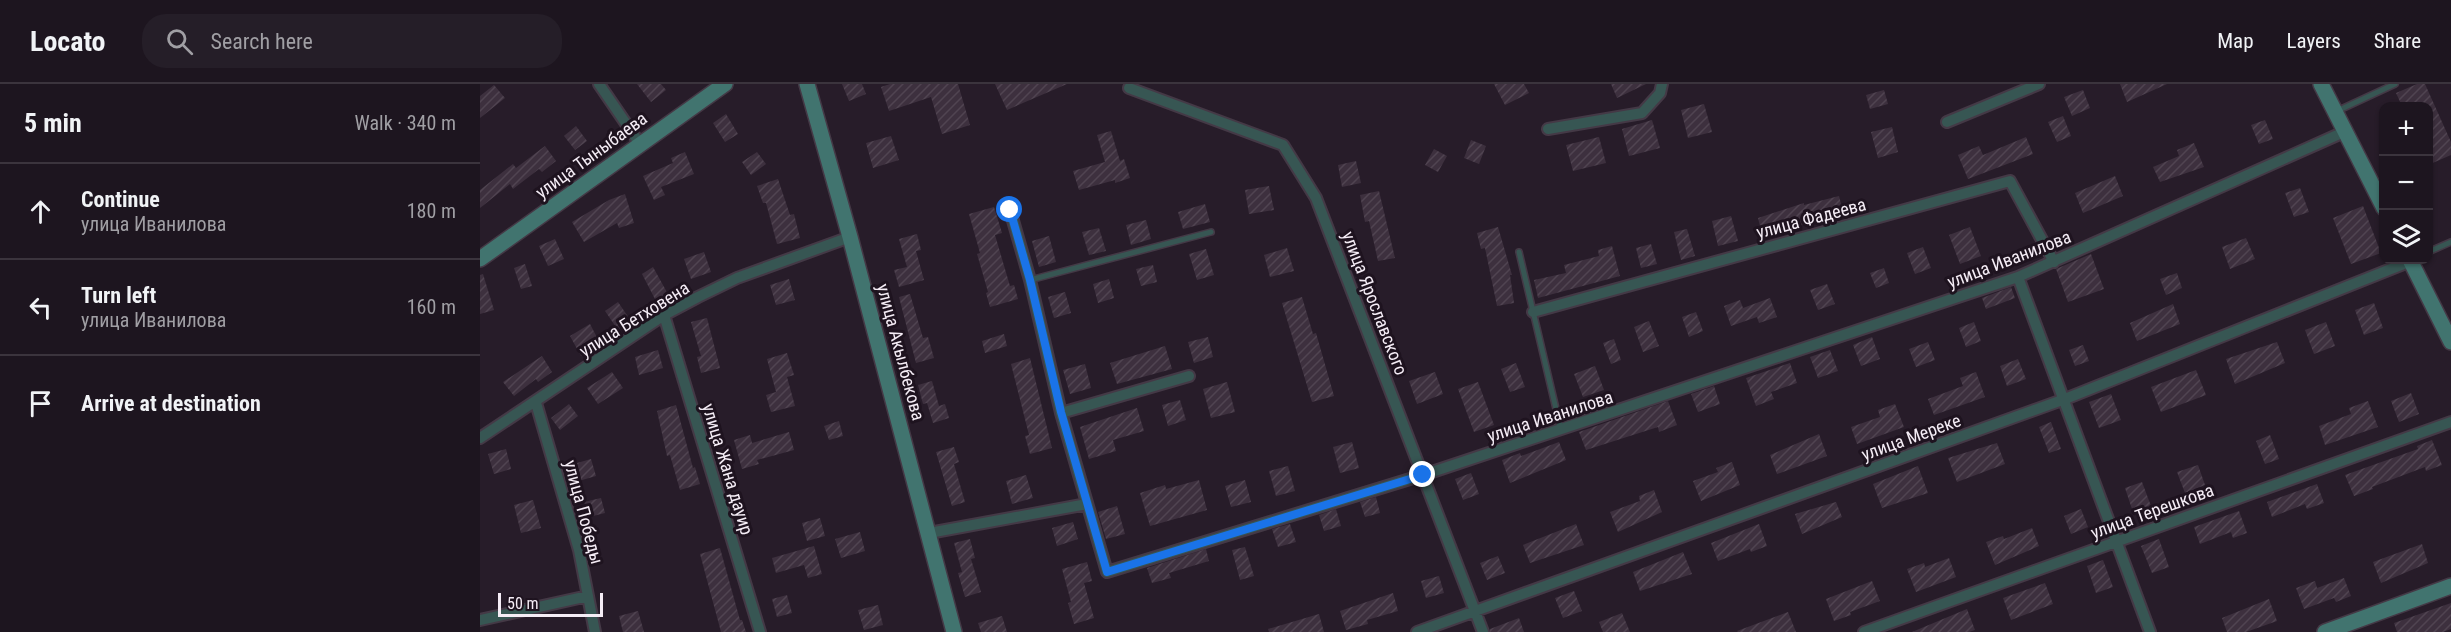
<!DOCTYPE html>
<meta charset="utf-8">
<style>
:root{--surface:#1d151f;--page:#251e28;--text:#f1f3f6;--muted:#a09fa4;--line:#3b343d}
body{margin:0;font-family:"Roboto Condensed",sans-serif;background:var(--page);color:var(--text)}
.controls{position:absolute;right:18px;top:18px;display:grid;overflow:hidden;border-radius:12px;box-shadow:0 2px 4px #0004}
.controls button{width:54px;height:54px;display:grid;place-items:center;padding:0;border:0;border-bottom:2px solid var(--line);background:var(--surface);color:var(--text);font:30px sans-serif}
.scale{position:absolute;left:18px;bottom:15px;width:105px;box-sizing:border-box;padding-left:6px;border:3px solid #f5edf6;border-top:0;font-size:16px;line-height:21px;white-space:nowrap;color:#f5edf6;-webkit-text-stroke:4px #1e131f;paint-order:stroke}
.stop{position:absolute;width:18px;height:18px;margin:-14px;border:4px solid #1a73e8;border-radius:50%;background:#fff}
.stop.end{background:#1a73e8;border-color:#fff;box-shadow:0 2px 6px #0008}
.list{margin:0;padding:0;list-style:none}
h2{display:flex;justify-content:space-between;align-items:center;height:78px;margin:0;padding:0 24px;font-size:26px}
h2 small{font-size:20px;font-weight:400;color:var(--muted)}
.list li{display:grid;grid-template-columns:39px 1fr auto;gap:18px;align-items:center;box-sizing:border-box;height:96px;padding:0 24px;border-top:2px solid var(--line)}
.list b{display:block;font-size:22px;white-space:nowrap}
.list p{margin:0;font-size:20px;white-space:nowrap;color:var(--muted)}
.list em{font-size:20px;font-style:normal;color:var(--muted)}
.icon{flex:none;width:33px;height:33px;fill:none;stroke:currentColor;stroke-width:2;stroke-linecap:round;stroke-linejoin:round}
.map{position:relative;flex:none;width:1971px;height:548px;overflow:hidden}
header{display:flex;align-items:center;gap:36px;box-sizing:border-box;height:84px;padding:0 30px;background:var(--surface);border-bottom:2px solid var(--line)}
header strong{font-size:28px}
nav{display:flex;gap:33px;margin-inline-start:auto;font-size:21px}
.search{width:420px;height:54px;background:var(--page);display:flex;align-items:center;gap:15px;box-sizing:border-box;padding:0 21px;border-radius:24px;color:var(--muted);font-size:22px}
main{display:flex}
aside{flex:1;background:var(--surface)}
.map>svg:first-child{display:block}
.building{fill:url(#building-hatch)}
.lines{fill:none;stroke-linecap:round;stroke-linejoin:round}
.lane-casing{stroke:#443946;stroke-width:8}
.street-casing{stroke:#443946;stroke-width:14}
.secondary-casing{stroke:#443946;stroke-width:18}
.lane{stroke:#375653;stroke-width:5}
.street{stroke:#375653;stroke-width:10}
.secondary{stroke:#41746f;stroke-width:15}
.route{stroke:#1a73e8;stroke-width:8}
.labels{text-anchor:middle;dominant-baseline:central;stroke-width:6;stroke-linejoin:round;paint-order:stroke}
.street-label{font-size:18px;fill:#f5edf6;stroke:#1e131f}
</style>
<header>
<strong>Locato</strong>
<div class="search"><svg class="icon" aria-label="search" viewBox="0 0 24 24"><circle cx="10" cy="10" r="6"/><path d="M15 15l6 6"/></svg>Search here</div>
<nav><a>Map</a><a>Layers</a><a>Share</a></nav>
</header>
<main>
<aside>
<h2>5 min<small>Walk · 340 m</small></h2>
<ul class="list">
<li><svg class="icon" aria-label="ahead" viewBox="0 0 24 24"><path d="M12 20V5M6 11l6-6 6 6"/></svg><div><b>Continue</b><p>улица Иванилова</p></div><em>180 m</em></li>
<li><svg class="icon" aria-label="left" viewBox="0 0 24 24"><path d="M17 20v-9H6M10 6l-5 5 5 5"/></svg><div><b>Turn left</b><p>улица Иванилова</p></div><em>160 m</em></li>
<li><svg class="icon" aria-label="arrive" viewBox="0 0 24 24"><path d="M6 21V4h12l-3 4 3 4H6"/></svg><div><b>Arrive at destination</b></div></li>
</ul>
</aside>
<div class="map">
<svg width="1971" height="548" viewBox="0 0 1971 548">
<defs>
<pattern id="building-hatch" width="6" height="6" patternUnits="userSpaceOnUse" patternTransform="scale(1.5)"><rect width="6" height="6" fill="#3d303e"/><path d="M-1 1l2-2M0 6l6-6M5 7l2-2" fill="none" stroke="#504451"/></pattern>
</defs>
<rect width="100%" height="100%" fill="#271c29"/>
<path class="building" d="M157,0H181L186,6L171,18Z
M362,0H382L386,10L369,17Z
M410,0H478L490,41L462,50L451,13L409,27L401,3Z
M515,0H587L527,26Z
M1014,0H1044L1049,9L1025,21Z
M1131,0H1166L1137,14Z
M1640,0H1687L1647,18Z
M1937,0H1945L1971,58V71L1948,81V22H1922L1916,9Z
M14,1L25,14L0,34V12Z
M1404,6L1408,20L1390,25L1386,11Z
M1603,6L1610,24L1592,32L1584,13Z
M1224,20L1232,48L1208,54L1201,26Z
M246,30L258,50L245,58L233,39Z
M1583,32L1591,52L1577,58L1568,38Z
M1172,36L1180,64L1149,72L1142,45Z
M1785,36L1793,55L1779,60L1771,41Z
M96,42L107,57L95,66L84,52Z
M1412,43L1418,68L1398,74L1391,48Z
M631,47L640,77L644,75L650,94L635,99V96L599,106L593,87L625,78L617,51Z
M411,52L419,76L393,84L386,59Z
M1119,53L1126,79L1093,87L1086,61Z
M1546,53L1553,70L1488,95L1478,71L1499,62L1503,71Z
M991,56L1006,62L999,80L984,74Z
M1714,59L1724,83L1680,98L1673,83L1699,72L1697,66Z
M65,62L76,77L62,88L59,85L33,105L30,100L0,124V106L33,80L36,84Z
M954,65L967,72L958,88L945,81Z
M205,68L214,90L181,103L185,111L174,116L163,92L193,79L191,74Z
M277,68L286,80L271,91L262,78Z
M876,77L881,99L862,103L858,81Z
M1635,92L1643,112L1603,129L1595,109Z
M298,95L310,131L314,130L320,154L297,160L286,119H283L277,102Z
M789,102L794,126L769,130L765,106Z
M1820,104L1829,128L1814,133L1805,109Z
M899,107L915,174L898,177L889,137L885,138L880,111Z
M145,110L154,139L139,144L137,139L104,158L92,138L129,116Z
M1359,112L1364,131L1297,147V150L1283,154L1278,134L1324,119V121Z
M725,120L730,138L703,145L698,128Z
M1883,122L1901,169L1871,180L1853,134Z
M514,123L522,149L515,151L530,202L534,201L538,215L510,223L506,209L508,208L497,170L500,169L489,130Z
M1251,132L1258,157L1238,162L1232,137Z
M666,136L671,155L651,161L646,141Z
M1018,143L1032,191H1030L1034,219L1017,222L1005,164L1001,165L997,149Z
M1490,143L1501,172L1480,180L1469,151Z
M619,144L626,167L609,171L602,148Z
M1207,145L1215,172L1201,176L1194,148Z
M437,150L441,166L436,167L444,196L419,203L414,186L427,183L419,155Z
M569,152L576,178L559,183L552,157Z
M1766,154L1775,175L1750,185L1742,163Z
M75,155L84,175L68,182L59,162Z
M1171,160L1177,180L1161,184L1156,164Z
M1132,162L1140,192L1058,214L1054,196L1086,189L1084,181L1119,172L1118,166Z
M1443,163L1451,184L1435,190L1427,169Z
M807,164L814,187L790,193L784,171Z
M726,165L734,191L717,196L709,170Z
M224,168L231,188L211,195L204,175Z
M1611,170L1624,205L1588,218L1576,185Z
M45,180L52,202L41,205L34,184Z
M673,181L677,198L661,202L656,185Z
M173,183L189,212L177,219L162,190Z
M1404,184L1409,199L1396,204L1390,189Z
M1697,189L1702,204L1686,211L1680,195Z
M3,190L14,226L0,230V191Z
M309,195L315,216L296,221L290,201Z
M629,195L634,214L618,219L613,200Z
M1347,200L1355,220L1338,226L1330,206Z
M1531,203L1535,214L1506,225L1502,214Z
M585,208L591,229L574,234L568,213Z
M430,210L443,254L448,253L454,274L436,279L419,213Z
M822,213L833,250L836,249L854,312L832,318L802,219Z
M1290,214L1297,233L1279,239L1277,233L1251,242L1244,222L1260,216L1263,224Z
M138,218L151,237L138,246L125,227Z
M1894,219L1903,244L1884,251L1875,226Z
M1693,220L1700,240L1657,257L1650,239Z
M1216,228L1223,247L1209,253L1202,233Z
M227,234L240,284L221,289L217,273L221,272L211,238Z
M1169,237L1179,262L1163,268L1154,243Z
M1494,238L1501,257L1486,263L1479,244Z
M1846,238L1855,262L1834,270L1825,246Z
M110,240L121,261L101,272L90,252Z
M524,250L527,262L505,269L502,257Z
M728,253L733,273L714,279L708,258Z
M1392,253L1400,275L1381,282L1373,261Z
M1134,255L1141,276L1131,280L1123,259Z
M1448,258L1455,276L1436,283L1429,265Z
M1797,258L1805,279L1755,300L1746,275Z
M1603,261L1609,277L1595,282L1589,266Z
M685,262L692,285L637,300L630,279Z
M178,266L183,284L159,291L155,273Z
M1350,266L1358,287L1338,294L1330,273Z
M307,269L314,291L307,293L315,322L291,328L286,311L296,308L287,275Z
M62,272L72,288L58,298L56,295L34,312L23,298Z
M550,274L572,364L550,370L545,352L549,351L531,280Z
M1538,275L1546,295L1527,302L1520,282Z
M1036,279L1045,303L1030,308L1021,285Z
M1310,279L1317,299L1291,308L1294,315L1276,322L1266,294Z
M605,280L611,304L590,310L583,286Z
M1115,282L1124,306L1103,313L1094,290Z
M1716,286L1726,311L1681,328L1671,303Z
M132,288L143,304L118,320L107,304Z
M955,288L963,310L937,320L929,297Z
M1496,288L1505,313L1454,331L1448,315L1483,302L1480,294Z
M452,297L459,322L465,320L469,334L453,339L447,319L443,320L438,301Z
M747,298L755,328L731,334L723,305Z
M998,298L1014,341L994,348L978,305Z
M1234,302L1240,320L1218,328L1211,310Z
M1931,309L1939,330L1919,338L1911,317Z
M1631,310L1641,336L1619,344L1609,318Z
M700,316L706,336L688,342L682,321Z
M1188,317L1197,341L1179,348L1178,343L1106,366L1099,348Z
M1888,317L1898,343L1845,361L1839,342L1871,330L1869,324Z
M89,320L98,332L80,346L71,334Z
M1415,320L1424,343L1377,360L1371,343L1400,333L1398,326Z
M196,321L213,384L215,383L220,400L200,406L190,371L187,372L177,327Z
M657,324L664,347L633,356L636,367L609,375L600,343Z
M359,337L363,352L349,356L344,342Z
M1571,338L1581,365L1569,369L1559,343Z
M309,348L314,366L277,376L279,380L262,385L254,356L270,351L272,359Z
M1339,350L1347,372L1297,390L1290,371Z
M1790,351L1799,375L1785,380L1776,357Z
M1952,356L1962,381L1946,387L1945,383L1892,403L1893,405L1874,412L1865,391L1938,365L1937,362Z
M872,358L879,384L860,389L853,363Z
M1079,358L1086,376L1030,399L1022,376L1040,369L1041,372Z
M1517,359L1525,380L1477,398L1468,374Z
M474,363L479,378L474,380L485,418L472,422L456,368Z
M26,365L31,385L14,390L8,370Z
M111,375L116,392L95,398L90,381Z
M1252,378L1260,401L1221,417L1213,397L1238,388L1236,384Z
M1718,381L1725,401L1705,409L1697,388Z
M808,382L815,407L796,412L789,387Z
M1438,382L1448,409L1402,424L1393,400Z
M991,389L999,410L983,416L975,395Z
M546,391L553,414L532,420L526,397Z
M719,396L727,426L670,442L660,409L685,401L686,405Z
M765,396L771,418L751,423L745,402Z
M1662,398L1671,422L1653,428L1645,404Z
M1837,400L1844,419L1827,425L1825,420L1792,433L1787,418Z
M1174,406L1182,428L1138,448L1130,428L1160,417L1159,412Z
M896,413L900,429L885,433L880,418Z
M121,414L125,429L109,433L104,418Z
M53,416L61,444L41,449L34,421Z
M1356,418L1362,433L1322,450L1315,430Z
M637,422L645,450L626,455L618,428Z
M856,425L861,442L844,447L839,431Z
M1601,425L1608,443L1591,450L1584,432Z
M1759,427L1767,449L1753,454L1751,448L1720,460L1714,443Z
M340,434L345,452L327,457L322,439Z
M593,438L598,455L577,462L572,444Z
M810,440L816,458L798,463L792,445Z
M1096,440L1104,461L1050,479L1043,461Z
M1279,440L1287,462L1271,468L1270,465L1238,477L1231,459Z
M1552,444L1559,462L1515,481L1506,458L1523,452L1524,455Z
M380,448L385,467L361,474L355,455Z
M490,455L495,474L491,475L501,508L485,513L478,489L482,488L474,459Z
M1679,455L1689,483L1672,489L1661,462Z
M1942,460L1948,479L1901,499L1893,478Z
M334,462L342,490L328,494L324,481L296,489L292,474Z
M765,463L774,492L760,496L752,466Z
M240,464L260,536H262L266,548H241L220,470Z
M726,465L729,477L689,489L691,494L672,499L667,484Z
M1203,468L1212,490L1160,507L1153,488Z
M1018,472L1025,489L1007,496L1000,479Z
M1469,474L1476,493L1436,508L1427,485L1444,479L1445,483Z
M1623,476L1633,503L1616,509L1607,482Z
M607,478L612,497L604,499L614,534L594,540L588,519L591,518L582,485Z
M959,492L964,509L946,514L941,497Z
M1864,494L1871,512L1856,518L1854,514L1824,525L1816,504L1835,497L1837,504Z
M1392,497L1400,517L1370,528L1371,531L1354,537L1346,515Z
M1565,499L1573,520L1531,536L1523,514Z
M1094,507L1102,527L1083,534L1075,514Z
M913,509L918,527L887,536L888,540L866,546L860,527Z
M307,511L312,529L297,533L292,515Z
M1789,515L1797,537L1766,548H1747L1742,534Z
M1971,519V545L1963,548H1917L1914,539Z
M398,521L403,541L384,546L378,526Z
M1487,525L1495,546L1489,548H1432Z
M158,527L164,548H143L139,532Z
M1308,528L1316,548H1258L1257,547Z
M1142,529L1150,548H1123L1119,538Z
M839,530L844,548H789L788,545Z
M522,532L527,548H501L498,539Z
M1039,534L1044,548H1010V545Z"/>
<g class="lines">
<defs>
<path id="lane" d="M1857,27L1915,0
M1039,168L1081,346
M1948,168L1971,158
M550,196L731,148"/>
<path id="street" d="M119,0L160,60
M649,4L803,61L836,114L1003,548
M1467,38L1559,0
M1068,45L1162,29L1180,9L1182,0
M530,126L550,196L581,329L627,488L943,391L1538,193L1864,48
M1538,193L1670,548
M1053,228L1530,97L1574,178
M184,231L280,548
M56,319L99,466L115,548
M581,329L709,292
M0,354L184,231L218,213L257,194L370,153
M449,449L607,420
M0,536L108,512
M937,548L1585,315L1931,177
M1384,548L1971,338"/>
<path id="secondary" d="M327,0L370,153L474,548
M1841,0L1904,124
M0,175L245,0
M1930,176L1971,258
M1845,548L1971,502"/>
</defs>
<use href="#lane" class="lane-casing"/>
<use href="#street" class="street-casing"/>
<use href="#secondary" class="secondary-casing"/>
<use href="#lane" class="lane"/>
<use href="#street" class="street"/>
<use href="#secondary" class="secondary"/>
</g>
<g class="lines">
<path class="route" d="M530,126L550,196L581,328L627,488L943,391"/>
</g>
<g class="labels">
<g class="street-label">
<text transform="translate(111 71) rotate(-36)">улица Тыныбаева</text>
<text transform="translate(1331 134) rotate(-15)">улица Фадеева</text>
<text transform="translate(1529 175) rotate(-21)">улица Иванилова</text>
<text transform="translate(895 219) rotate(69)">улица Ярославского</text>
<text transform="translate(154 235) rotate(-32)">улица Бетховена</text>
<text transform="translate(421 268) rotate(75)">улица Акылбекова</text>
<text transform="translate(1070 332) rotate(-18)">улица Иванилова</text>
<text transform="translate(1431 353) rotate(-20)">улица Мереке</text>
<text transform="translate(248 385) rotate(73)">улица Жана дауир</text>
<text transform="translate(1672 427) rotate(-20)">улица Терешкова</text>
<text transform="translate(104 428) rotate(75)">улица Победы</text>
</g>
</g>
</svg>
<div class="controls">
<button>+</button>
<button>−</button>
<button><svg class="icon" aria-label="layers" viewBox="0 0 24 24"><path d="M12 4l9 5-9 5-9-5zM3 14l9 5 9-5"/></svg></button>
</div>
<div class="scale">50 m</div>
<div class="stop" style="left:530px;top:126px"></div>
<div class="stop end" style="left:943px;top:391px"></div>
</div>
</main>
